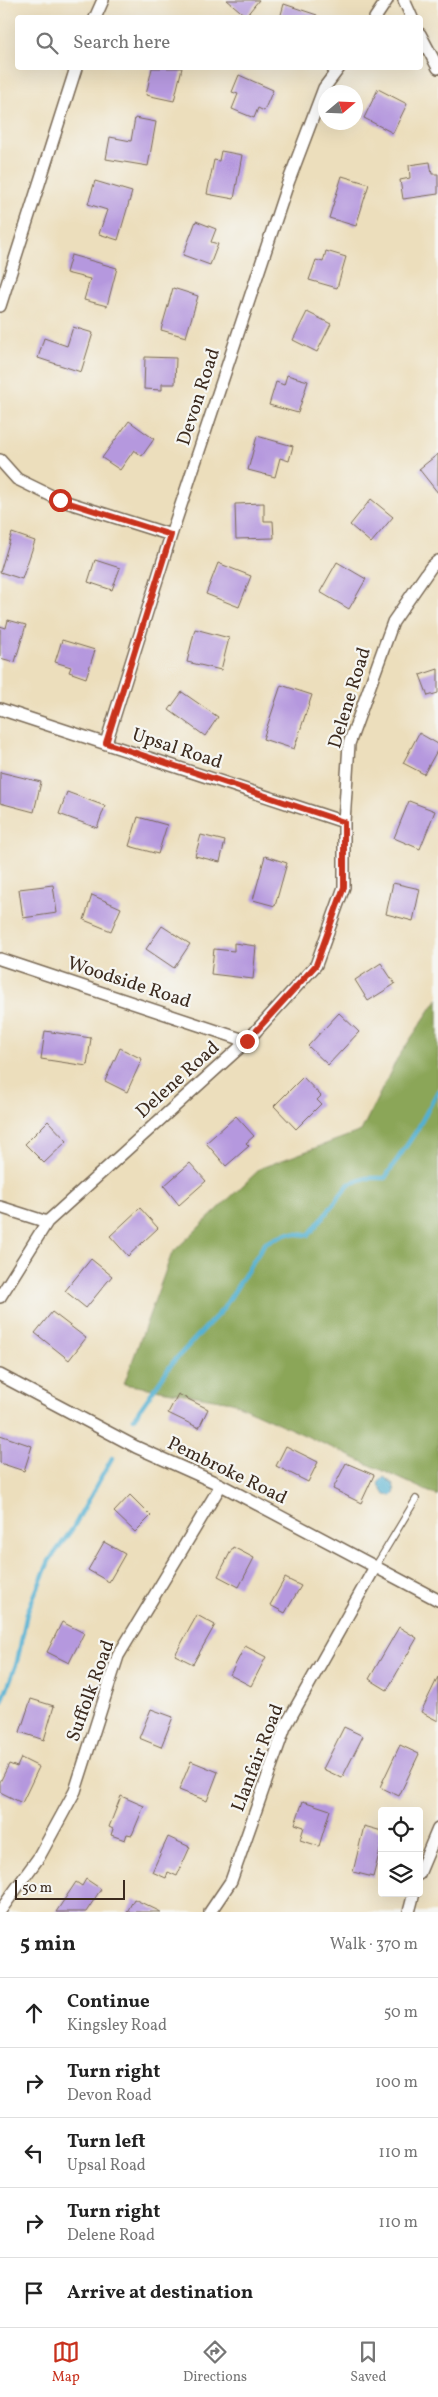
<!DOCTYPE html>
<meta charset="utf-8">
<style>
:root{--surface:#fff;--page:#f6f6f6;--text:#222;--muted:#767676;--line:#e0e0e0;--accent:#c8321e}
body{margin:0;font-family:Vollkorn,serif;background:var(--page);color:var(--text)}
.controls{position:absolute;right:15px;bottom:15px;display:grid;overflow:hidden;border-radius:5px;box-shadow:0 5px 20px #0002}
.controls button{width:45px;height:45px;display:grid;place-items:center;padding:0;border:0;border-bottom:1px solid var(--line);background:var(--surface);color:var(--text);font:25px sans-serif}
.compass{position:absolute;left:318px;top:85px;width:45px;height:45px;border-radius:50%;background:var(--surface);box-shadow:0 5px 20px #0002;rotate:71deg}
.scale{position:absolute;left:15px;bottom:12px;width:110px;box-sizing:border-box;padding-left:5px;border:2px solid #3b2a1e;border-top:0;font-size:14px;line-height:18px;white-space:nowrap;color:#3b2a1e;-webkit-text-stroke:4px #f6f6f2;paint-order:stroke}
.stop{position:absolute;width:15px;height:15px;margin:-11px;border:4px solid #c8321e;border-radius:50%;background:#fff}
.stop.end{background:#c8321e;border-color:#fff;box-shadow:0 1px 5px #0008}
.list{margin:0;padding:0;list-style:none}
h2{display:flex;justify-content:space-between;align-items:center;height:65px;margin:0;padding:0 20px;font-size:21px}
h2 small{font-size:16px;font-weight:400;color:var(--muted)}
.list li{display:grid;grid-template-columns:32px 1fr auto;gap:15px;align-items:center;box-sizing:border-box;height:70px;padding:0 20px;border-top:1px solid var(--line)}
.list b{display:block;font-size:19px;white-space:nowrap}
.list p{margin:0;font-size:16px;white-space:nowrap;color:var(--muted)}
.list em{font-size:16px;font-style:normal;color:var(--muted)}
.icon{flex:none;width:28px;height:28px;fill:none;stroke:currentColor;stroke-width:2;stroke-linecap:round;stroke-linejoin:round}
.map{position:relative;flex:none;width:438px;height:1912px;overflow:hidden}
.search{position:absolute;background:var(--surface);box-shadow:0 5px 20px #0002;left:15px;right:15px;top:15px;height:55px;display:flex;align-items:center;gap:12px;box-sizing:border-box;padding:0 18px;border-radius:5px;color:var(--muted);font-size:19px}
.sheet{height:415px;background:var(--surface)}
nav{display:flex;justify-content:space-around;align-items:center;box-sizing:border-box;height:70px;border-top:1px solid var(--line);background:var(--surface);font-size:14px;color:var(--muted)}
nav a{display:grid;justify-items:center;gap:2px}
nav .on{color:var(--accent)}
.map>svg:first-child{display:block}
.forest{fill:#8ba659;stroke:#63683c}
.water{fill:#52b0d1;stroke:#466d78}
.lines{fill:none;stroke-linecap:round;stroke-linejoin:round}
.stream{stroke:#52b0d1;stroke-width:4.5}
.building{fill:#b598de}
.service-casing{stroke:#796955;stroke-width:8}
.minor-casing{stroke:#796955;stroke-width:14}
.service{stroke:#fff;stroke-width:5.5}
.minor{stroke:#fff;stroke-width:11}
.route{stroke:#c8321e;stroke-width:6}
.labels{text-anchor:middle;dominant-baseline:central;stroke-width:4.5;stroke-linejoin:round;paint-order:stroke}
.street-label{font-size:19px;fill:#3b2a1e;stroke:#f6f6f2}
</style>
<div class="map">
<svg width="438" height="1912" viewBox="0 0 438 1912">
<rect width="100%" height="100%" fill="#f6f6f2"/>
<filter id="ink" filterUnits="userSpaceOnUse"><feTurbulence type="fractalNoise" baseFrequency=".02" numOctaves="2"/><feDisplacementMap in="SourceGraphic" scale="10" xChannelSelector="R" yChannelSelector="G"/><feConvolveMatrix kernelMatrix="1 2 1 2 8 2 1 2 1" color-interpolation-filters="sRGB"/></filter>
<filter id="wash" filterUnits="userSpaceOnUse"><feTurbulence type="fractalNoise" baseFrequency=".0096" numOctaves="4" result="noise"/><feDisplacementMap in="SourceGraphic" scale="20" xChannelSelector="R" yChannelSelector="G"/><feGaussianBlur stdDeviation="1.12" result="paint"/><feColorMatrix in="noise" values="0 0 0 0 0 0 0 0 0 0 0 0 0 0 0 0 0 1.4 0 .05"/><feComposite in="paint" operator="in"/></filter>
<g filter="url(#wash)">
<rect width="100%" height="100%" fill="#ecdebc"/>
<path class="forest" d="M438,998V1496L232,1402L124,1384L172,1253L261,1168L361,1131L397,1059Z"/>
<path class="water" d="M384,1477L393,1484L395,1491L392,1496L385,1495L378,1483Z"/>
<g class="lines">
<path class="stream" d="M134,1418L173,1362L223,1309L265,1243L287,1233L309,1235L349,1184L366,1178H385L417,1130L438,1091
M0,1707L17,1662L27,1613L49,1561L73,1528L112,1458"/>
</g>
<g id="blocks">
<path class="building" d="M227,0H259L246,16Z
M284,4L317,15V18H280Z
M152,68H182L174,101L146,95Z
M239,75L273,90L264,111L258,108L254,118L232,109L238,94L232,92Z
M378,89L407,104L393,133L364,118Z
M135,118L156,122L148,166L106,159L110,137L131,141Z
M221,151L242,155L234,199L207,194L214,160L219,161Z
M430,162L432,174H438V194L403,199L400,180L410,178L409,165Z
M342,176L369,184L356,226L329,218Z
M95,181L132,192L118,240L99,234L107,210L88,204Z
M196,221L216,229L211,242L218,244L210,265L183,255Z
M326,251L346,257L337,288L309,280L316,260L323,262Z
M71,255L117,268L107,306L84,300L90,279L66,273Z
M173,288L198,296L186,337L161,330Z
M307,312L331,324L317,352L293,340Z
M73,327L93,333L81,372L38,358L44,338L67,346Z
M145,357L176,358L175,384H162V390L144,389Z
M287,375L308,381L298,413L269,405L276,382L284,385Z
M129,421L154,439L142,456L134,450L120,470L102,458Z
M257,436L293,446L289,461L280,458L275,477L248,470Z
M438,454V493L419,469Z
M371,499L393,517L371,543L350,525Z
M264,503V521H273L274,538L236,539L235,504Z
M12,533L35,541L22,579L0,572Z
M95,560L120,568L112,590L88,582Z
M337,562L366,579L349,609L320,592Z
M218,563L251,576L239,607L206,594Z
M8,620L26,625L15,662L0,658V626L6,628Z
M195,629L229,638L221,670L187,662Z
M62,640L95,650L86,678L69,672L71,667L55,662Z
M438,669V693L428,696L420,675Z
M281,685L312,695L294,749L263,739Z
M182,692L218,717L205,736L169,710Z
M419,733L438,744V749L424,774L403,763Z
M0,772L41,782L34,812L0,803Z
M67,792L105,806L97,828L59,814Z
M409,801L435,811L420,849L394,838Z
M138,817L167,825L158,854L129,846Z
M201,835L225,841L220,862L195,856Z
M265,856L287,863L275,906L253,900Z
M393,883L420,889L413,921L386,914Z
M53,885L57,913L23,918L19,889Z
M92,895L121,908L111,931L84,920Z
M162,926L190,944L174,968L146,949Z
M234,943L256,946L253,979L211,974L214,949L234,951Z
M381,963L395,984L368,1001L355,980Z
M339,1013L359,1032L328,1065L308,1046Z
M45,1031L91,1038L87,1066L41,1059Z
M120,1048L142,1059L127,1092L105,1081Z
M303,1077L321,1096L317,1100L321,1104L296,1129L274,1106Z
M236,1116L254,1136L246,1143L249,1146L226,1166L206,1143Z
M48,1121L67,1141L44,1163L25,1144Z
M190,1163L206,1181L179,1205L164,1186Z
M140,1208L158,1228L128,1256L110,1236Z
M91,1259L112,1276L86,1308L65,1291Z
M52,1312L86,1338L69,1360L35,1333Z
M178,1394L208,1409L199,1428L168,1413Z
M0,1435L32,1446L24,1471L0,1463Z
M286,1446L318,1462L308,1482L276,1466Z
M346,1463L374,1475L361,1503L333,1489Z
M130,1495L151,1516L135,1532L114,1512Z
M104,1542L125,1554L109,1582L88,1570Z
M233,1547L254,1558L239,1587L218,1576Z
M285,1578L301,1586L285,1613L270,1605Z
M197,1615L215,1625L193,1664L175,1655Z
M62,1622L84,1633L69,1663L47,1652Z
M399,1627L417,1638L387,1690L369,1679Z
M245,1646L266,1657L251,1686L230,1675Z
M438,1677V1721L421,1712Z
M31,1699L54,1706L44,1740L20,1732Z
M151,1709L173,1717L161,1747L139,1738Z
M344,1727L363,1736L342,1778L323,1769Z
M400,1745L419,1754L399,1796L380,1787Z
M21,1758L39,1767L22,1803L0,1792V1782L9,1764L17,1767Z
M191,1761L218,1772L207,1801L179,1790Z
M121,1796L144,1806L132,1835L127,1834L125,1840L111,1835L113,1829L109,1827Z
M303,1801L330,1810L319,1846L300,1840L304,1827L295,1824Z
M364,1826L382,1831V1843L373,1877L353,1872Z
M168,1837L190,1847L177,1876L168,1872L166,1878L152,1872Z
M86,1879L101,1889L86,1912H56L76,1882L82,1886Z
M134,1899L161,1912H127Z"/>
</g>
</g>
<g filter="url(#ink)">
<use href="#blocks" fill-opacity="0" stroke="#796955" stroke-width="1"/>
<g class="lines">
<defs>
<path id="service" d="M375,1567L416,1499"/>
<path id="minor" d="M404,0L412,18
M95,18L103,0
M375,18L387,0
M420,34L438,68
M0,306L76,68
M0,460L17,479L60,500L171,535
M0,709L344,822
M106,743L171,535L288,183L324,88L339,68
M0,959L247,1041
M0,1207L47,1222
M0,1297L47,1222L247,1041L316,965L344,887V822L349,744L393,622L431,567L438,561
M0,1375L136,1447L221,1485L438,1600
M419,1874L438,1829
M0,1911L39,1857L75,1791L118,1656L221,1485
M210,1912L231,1881L285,1727L375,1567
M409,1912L414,1893"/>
</defs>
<use href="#service" class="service-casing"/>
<use href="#minor" class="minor-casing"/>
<use href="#service" class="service"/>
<use href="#minor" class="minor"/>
</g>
</g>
<g class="lines" filter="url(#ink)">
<path class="route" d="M60,500L171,535L106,743L344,822V887L316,965L247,1041"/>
</g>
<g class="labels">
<g class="street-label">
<text transform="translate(199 397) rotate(-72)">Devon Road</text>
<text transform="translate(350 698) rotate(-73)">Delene Road</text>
<text transform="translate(177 749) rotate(18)">Upsal Road</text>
<text transform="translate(129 983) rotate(18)">Woodside Road</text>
<text transform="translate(178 1080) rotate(-42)">Delene Road</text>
<text transform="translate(227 1471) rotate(26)">Pembroke Road</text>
<text transform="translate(91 1691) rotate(-70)">Suffolk Road</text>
<text transform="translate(258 1758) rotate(-69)">Llanfair Road</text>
</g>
</g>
</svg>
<div class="controls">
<button><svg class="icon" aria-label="locate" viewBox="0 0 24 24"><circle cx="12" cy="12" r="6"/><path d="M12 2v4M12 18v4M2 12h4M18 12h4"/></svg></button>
<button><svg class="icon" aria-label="layers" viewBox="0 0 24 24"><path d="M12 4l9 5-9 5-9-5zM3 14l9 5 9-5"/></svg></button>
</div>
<svg class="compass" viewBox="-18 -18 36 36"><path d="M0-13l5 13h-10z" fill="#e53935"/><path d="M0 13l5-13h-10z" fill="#767676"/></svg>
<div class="scale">50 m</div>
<div class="stop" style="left:60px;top:500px"></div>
<div class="stop end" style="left:247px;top:1041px"></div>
<div class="search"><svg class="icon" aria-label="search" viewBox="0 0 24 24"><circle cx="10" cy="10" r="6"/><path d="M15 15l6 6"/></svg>Search here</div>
</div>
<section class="sheet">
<h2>5 min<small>Walk · 370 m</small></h2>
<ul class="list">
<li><svg class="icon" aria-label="ahead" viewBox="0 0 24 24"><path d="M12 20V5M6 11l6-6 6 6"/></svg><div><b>Continue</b><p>Kingsley Road</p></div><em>50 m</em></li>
<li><svg class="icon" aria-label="right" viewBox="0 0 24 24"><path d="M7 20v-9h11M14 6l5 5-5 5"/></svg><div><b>Turn right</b><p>Devon Road</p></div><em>100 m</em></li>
<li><svg class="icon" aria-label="left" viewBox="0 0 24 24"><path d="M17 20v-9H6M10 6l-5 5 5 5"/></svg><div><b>Turn left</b><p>Upsal Road</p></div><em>110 m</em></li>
<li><svg class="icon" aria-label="right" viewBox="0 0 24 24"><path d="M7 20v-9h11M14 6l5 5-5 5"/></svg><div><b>Turn right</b><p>Delene Road</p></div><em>110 m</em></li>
<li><svg class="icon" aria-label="arrive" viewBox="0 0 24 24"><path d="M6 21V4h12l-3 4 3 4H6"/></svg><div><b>Arrive at destination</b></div></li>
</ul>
</section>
<nav>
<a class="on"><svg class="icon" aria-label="map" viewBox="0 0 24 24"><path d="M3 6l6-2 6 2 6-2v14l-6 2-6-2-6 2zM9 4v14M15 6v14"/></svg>Map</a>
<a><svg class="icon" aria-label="directions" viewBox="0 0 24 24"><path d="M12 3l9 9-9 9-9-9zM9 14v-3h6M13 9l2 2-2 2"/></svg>Directions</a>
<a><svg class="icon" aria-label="saved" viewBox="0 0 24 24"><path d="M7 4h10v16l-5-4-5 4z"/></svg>Saved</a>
</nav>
